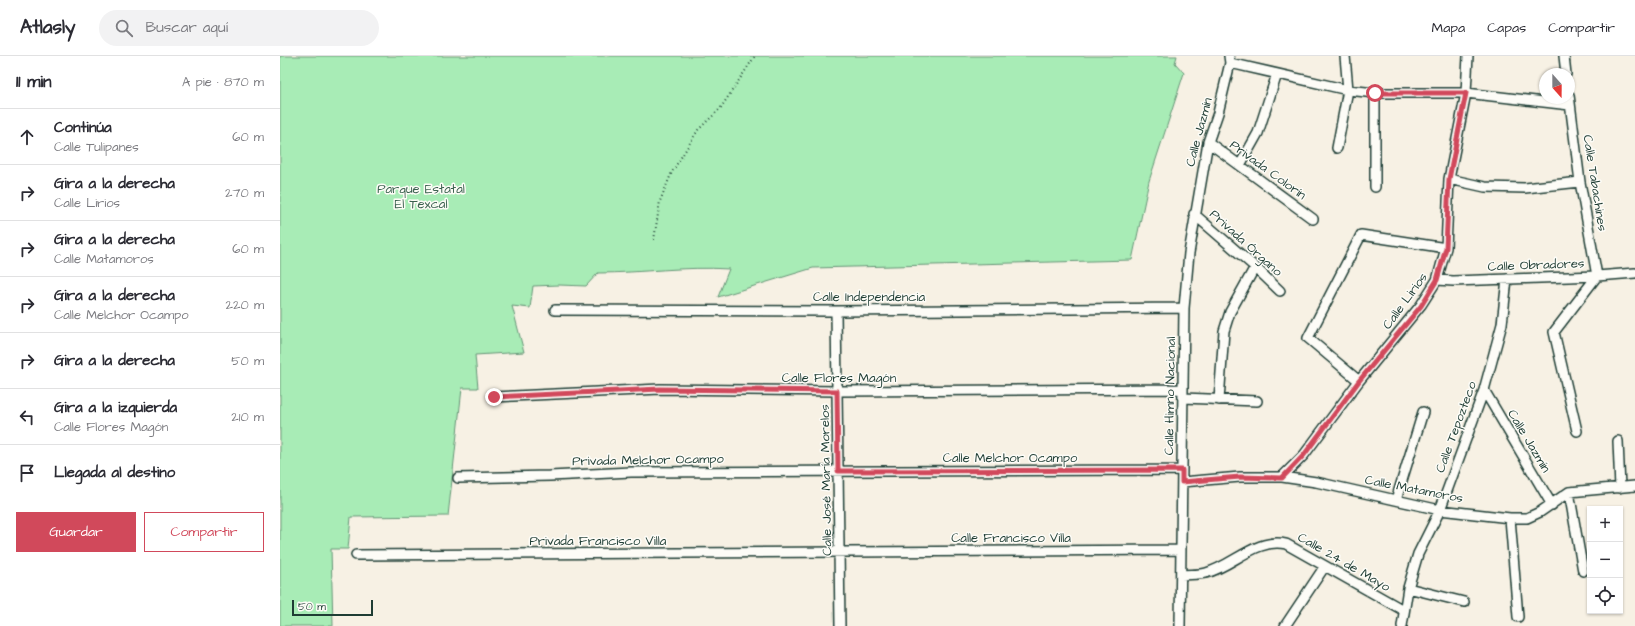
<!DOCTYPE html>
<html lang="es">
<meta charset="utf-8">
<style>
:root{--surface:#fff;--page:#f2f2f3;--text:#2b2b33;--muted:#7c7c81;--line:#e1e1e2;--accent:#d1495b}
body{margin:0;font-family:"Architects Daughter",sans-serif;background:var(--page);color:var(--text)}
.controls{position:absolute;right:12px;bottom:12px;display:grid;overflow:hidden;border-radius:0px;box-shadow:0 1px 3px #0004}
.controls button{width:36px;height:36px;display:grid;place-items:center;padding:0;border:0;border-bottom:1px solid var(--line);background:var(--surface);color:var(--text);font:20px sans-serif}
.compass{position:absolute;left:1259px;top:12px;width:36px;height:36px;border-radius:50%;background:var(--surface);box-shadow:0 1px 3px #0004;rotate:159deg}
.scale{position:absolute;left:12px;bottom:10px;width:81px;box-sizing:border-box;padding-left:4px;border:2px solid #1f3d34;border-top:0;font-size:11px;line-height:14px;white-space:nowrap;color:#1f3d34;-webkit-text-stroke:3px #fdfcf7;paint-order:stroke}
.stop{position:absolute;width:12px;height:12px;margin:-9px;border:3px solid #d1495b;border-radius:50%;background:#fff}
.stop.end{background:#d1495b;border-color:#fff;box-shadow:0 1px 4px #0008}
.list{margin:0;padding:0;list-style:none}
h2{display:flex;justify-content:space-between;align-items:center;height:52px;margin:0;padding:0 16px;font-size:17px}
h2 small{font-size:13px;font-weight:400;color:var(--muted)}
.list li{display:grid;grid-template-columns:26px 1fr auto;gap:12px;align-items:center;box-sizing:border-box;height:56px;padding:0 16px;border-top:1px solid var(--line)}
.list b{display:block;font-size:15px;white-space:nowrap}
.list p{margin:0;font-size:13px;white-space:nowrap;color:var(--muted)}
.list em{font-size:13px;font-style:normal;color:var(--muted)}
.actions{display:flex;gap:8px;padding:12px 16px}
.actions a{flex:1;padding:9px 0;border:1px solid var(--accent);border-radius:0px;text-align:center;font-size:14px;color:var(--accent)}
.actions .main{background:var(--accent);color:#fff}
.icon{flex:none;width:22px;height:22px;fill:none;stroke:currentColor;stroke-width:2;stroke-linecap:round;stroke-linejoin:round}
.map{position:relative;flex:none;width:1355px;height:570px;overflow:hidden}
header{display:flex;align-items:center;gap:24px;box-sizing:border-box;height:56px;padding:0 20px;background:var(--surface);border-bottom:1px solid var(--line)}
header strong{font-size:19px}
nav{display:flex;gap:22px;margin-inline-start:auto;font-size:14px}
.search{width:280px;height:36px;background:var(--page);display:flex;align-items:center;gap:10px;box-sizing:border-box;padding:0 14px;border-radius:22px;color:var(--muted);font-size:15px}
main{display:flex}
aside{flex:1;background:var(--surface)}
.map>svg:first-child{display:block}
.green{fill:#a8ecb6;stroke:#649475}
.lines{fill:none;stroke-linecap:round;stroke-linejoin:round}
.minor-casing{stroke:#1f3d34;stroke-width:12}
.path{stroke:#1f3d34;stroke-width:2;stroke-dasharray:1 3;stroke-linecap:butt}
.minor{stroke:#fdfcf7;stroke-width:9}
.route{stroke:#d1495b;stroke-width:5}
.labels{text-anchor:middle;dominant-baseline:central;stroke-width:3;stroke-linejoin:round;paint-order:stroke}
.street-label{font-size:13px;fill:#1f3d34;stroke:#fdfcf7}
.park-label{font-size:13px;fill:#3a604e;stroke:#fdfcf7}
</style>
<header>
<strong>Atlasly</strong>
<div class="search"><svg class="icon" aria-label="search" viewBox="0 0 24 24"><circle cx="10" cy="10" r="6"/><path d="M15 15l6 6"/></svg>Buscar aquí</div>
<nav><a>Mapa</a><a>Capas</a><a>Compartir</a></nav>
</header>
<main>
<aside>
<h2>11 min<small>A pie · 870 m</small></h2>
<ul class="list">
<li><svg class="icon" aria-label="ahead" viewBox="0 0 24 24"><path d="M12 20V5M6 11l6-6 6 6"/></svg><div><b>Continúa</b><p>Calle Tulipanes</p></div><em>60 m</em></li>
<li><svg class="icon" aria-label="right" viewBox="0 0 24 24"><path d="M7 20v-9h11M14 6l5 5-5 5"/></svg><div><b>Gira a la derecha</b><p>Calle Lirios</p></div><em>270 m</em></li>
<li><svg class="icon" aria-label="right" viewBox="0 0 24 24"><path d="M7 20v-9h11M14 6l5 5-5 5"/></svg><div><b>Gira a la derecha</b><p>Calle Matamoros</p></div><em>60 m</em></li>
<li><svg class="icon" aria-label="right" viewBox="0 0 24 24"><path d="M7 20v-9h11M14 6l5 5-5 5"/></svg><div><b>Gira a la derecha</b><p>Calle Melchor Ocampo</p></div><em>220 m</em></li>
<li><svg class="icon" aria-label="right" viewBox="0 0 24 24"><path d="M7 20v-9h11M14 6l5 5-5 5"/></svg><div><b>Gira a la derecha</b></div><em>50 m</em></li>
<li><svg class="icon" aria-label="left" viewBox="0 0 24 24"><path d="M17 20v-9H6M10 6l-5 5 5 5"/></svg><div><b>Gira a la izquierda</b><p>Calle Flores Magón</p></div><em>210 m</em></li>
<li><svg class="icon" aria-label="arrive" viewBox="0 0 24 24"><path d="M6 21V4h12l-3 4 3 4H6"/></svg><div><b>Llegada al destino</b></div></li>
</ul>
<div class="actions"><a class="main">Guardar</a><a>Compartir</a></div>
</aside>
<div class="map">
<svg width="1355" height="570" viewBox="0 0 1355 570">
<rect width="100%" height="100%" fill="#f7f1e4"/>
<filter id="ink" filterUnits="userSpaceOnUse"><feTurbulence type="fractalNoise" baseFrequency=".025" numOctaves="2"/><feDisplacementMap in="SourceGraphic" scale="8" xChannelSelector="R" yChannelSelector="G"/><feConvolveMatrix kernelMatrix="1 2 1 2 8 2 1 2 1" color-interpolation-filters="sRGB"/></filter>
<g filter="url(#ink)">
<path class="green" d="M0,0H897L895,7L904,17L869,125L852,204L533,212L438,241L449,213C405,210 362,217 318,217L306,230L279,229L253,230L250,252L232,250L244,296L195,299L198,332H182L168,460L71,461L68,493H51L53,570H0Z"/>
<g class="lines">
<defs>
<path id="minor" d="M1284,0L1286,18
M950,7L1068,34L1095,37H1186L1290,49
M1095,37V131
M1289,39L1300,126L1317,220L1274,276L1297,375
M928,86L1033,163
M1057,92L1068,34L1065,0
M960,109L978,77L997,18
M1169,123L1205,131L1245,132L1300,126
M914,158L975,211L1000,235
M1157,224L1173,225L1317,220L1355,217
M275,254L556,255L904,252
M556,255L560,570
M1079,325L1028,282L1081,179L1166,192
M1204,334L1272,449
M214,341L380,333L557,335L903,333
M903,342L977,345
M939,344L944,275L950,256L975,211
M1338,385L1340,432
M1002,421L1024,399L1079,325L1141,249L1157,224L1166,192L1169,123L1186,37L1188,0
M178,422L270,420L351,416L902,414
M902,426L960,421H1002L1036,426L1160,454L1230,462H1247L1260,456L1289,436L1355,430
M1289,436L1303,515
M1116,444L1143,356
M1230,462L1238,561
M76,499L901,494
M901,519C909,518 918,519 926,517C953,510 977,481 1006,488L1123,554
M1128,532L1184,546
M900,570L904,252L909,197L928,86L938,57L950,7L949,0
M1005,570L1045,510
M1122,570L1128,532L1138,498L1160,454L1204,334L1222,268L1227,223"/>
</defs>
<use href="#minor" class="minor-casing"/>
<path class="path" d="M374,184L380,145L392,116L418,74L440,53L475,0"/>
<use href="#minor" class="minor"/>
</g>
</g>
<g class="lines" filter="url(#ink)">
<path class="route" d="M214,341L380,333L557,335L558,415L902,414V426L960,421L1002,422L1024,399L1079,325L1141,250L1157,224L1166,192L1169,123L1186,37H1095"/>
</g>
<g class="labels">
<g class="street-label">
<text transform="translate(919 76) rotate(-75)">Calle Jazmín</text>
<text transform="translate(988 114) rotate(36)">Privada Colorín</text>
<text transform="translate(1315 127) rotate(81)">Calle Tabachines</text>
<text transform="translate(966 187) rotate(42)">Privada Órgano</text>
<text transform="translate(1256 209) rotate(-2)">Calle Obradores</text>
<text x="589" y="241">Calle Independencia</text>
<text transform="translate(1125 245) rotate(-54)">Calle Lirios</text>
<text x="559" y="322">Calle Flores Magón</text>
<text transform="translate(890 340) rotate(-89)">Calle Himno Nacional</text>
<text transform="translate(1176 371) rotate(-70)">Calle Tepozteco</text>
<text transform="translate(1249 385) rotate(59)">Calle Jazmín</text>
<text x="730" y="402">Calle Melchor Ocampo</text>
<text transform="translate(368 404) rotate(-1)">Privada Melchor Ocampo</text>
<text transform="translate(546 424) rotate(-91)">Calle José María Morelos</text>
<text transform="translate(1134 433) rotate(11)">Calle Matamoros</text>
<text x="731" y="482">Calle Francisco Villa</text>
<text x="318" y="485">Privada Francisco Villa</text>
<text transform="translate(1064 506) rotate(30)">Calle 24 de Mayo</text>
</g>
<g class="park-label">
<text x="141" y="133">Parque Estatal<tspan x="141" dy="15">El Texcal</tspan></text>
</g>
</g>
</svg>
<div class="controls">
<button>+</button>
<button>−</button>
<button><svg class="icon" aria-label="locate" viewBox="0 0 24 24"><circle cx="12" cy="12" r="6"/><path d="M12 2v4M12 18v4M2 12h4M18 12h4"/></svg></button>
</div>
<svg class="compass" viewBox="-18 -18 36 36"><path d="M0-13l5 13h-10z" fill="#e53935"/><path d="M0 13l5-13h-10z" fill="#7c7c81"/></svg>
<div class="scale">50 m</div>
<div class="stop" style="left:1095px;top:37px"></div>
<div class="stop end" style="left:214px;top:341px"></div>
</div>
</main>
